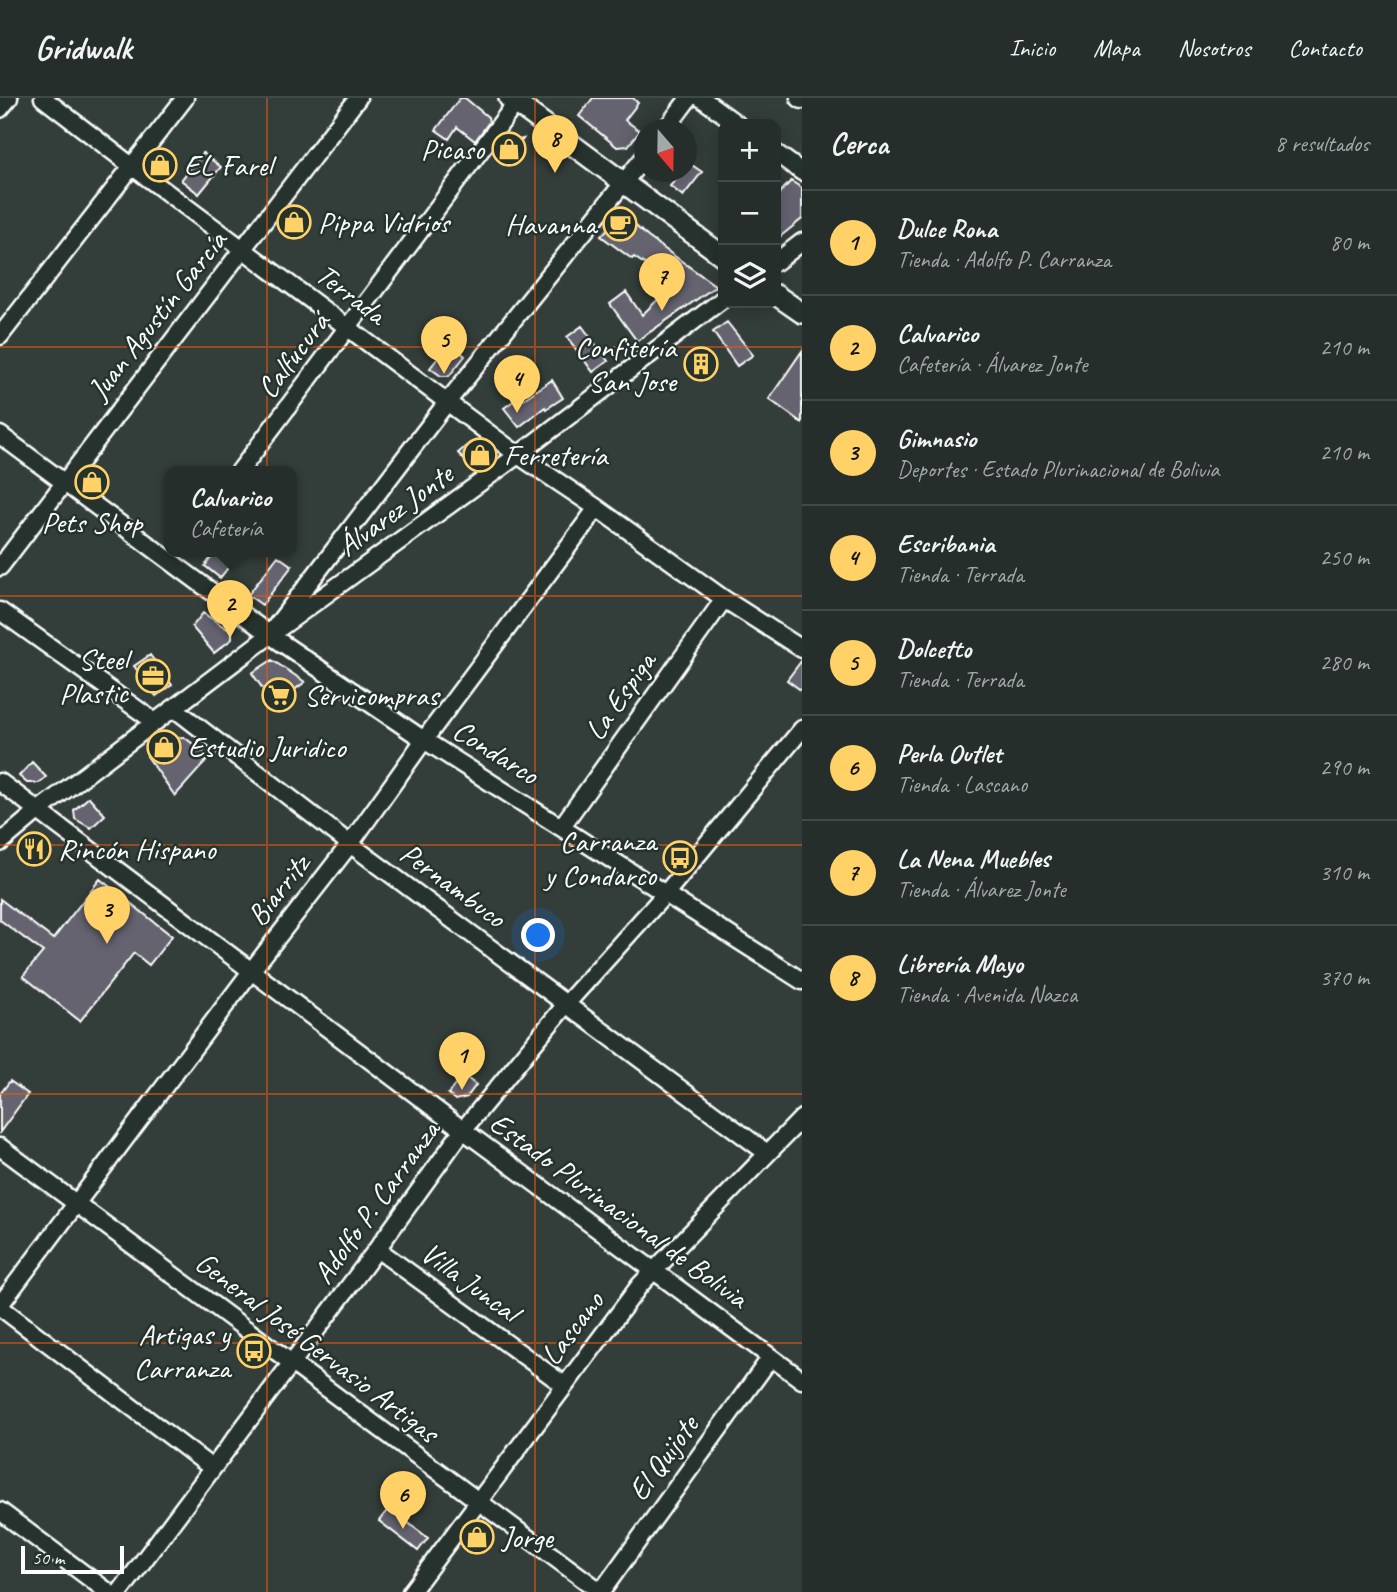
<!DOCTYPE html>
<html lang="es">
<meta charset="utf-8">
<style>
:root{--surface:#262e2c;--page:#323a38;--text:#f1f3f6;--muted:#a4a8a9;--line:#424a48;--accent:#ffd166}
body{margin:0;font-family:Caveat,sans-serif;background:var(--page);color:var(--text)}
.controls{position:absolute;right:21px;top:21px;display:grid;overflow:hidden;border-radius:14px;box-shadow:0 4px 18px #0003}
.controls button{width:63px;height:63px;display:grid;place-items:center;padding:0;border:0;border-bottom:2px solid var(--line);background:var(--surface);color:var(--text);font:35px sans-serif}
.compass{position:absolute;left:634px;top:21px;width:63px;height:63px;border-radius:50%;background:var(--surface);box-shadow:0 4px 18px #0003;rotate:160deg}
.scale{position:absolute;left:21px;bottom:18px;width:103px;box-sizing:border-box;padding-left:7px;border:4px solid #fff;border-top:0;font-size:19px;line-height:24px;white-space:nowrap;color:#fff;-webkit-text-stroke:5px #26332d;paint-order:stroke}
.you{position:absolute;left:539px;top:838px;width:24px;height:24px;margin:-18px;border:5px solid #fff;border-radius:50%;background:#1a73e8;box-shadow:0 0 0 10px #1a73e833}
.badge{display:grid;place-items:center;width:46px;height:46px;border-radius:50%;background:var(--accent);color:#111;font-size:23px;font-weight:700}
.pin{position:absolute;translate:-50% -58px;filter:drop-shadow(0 2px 4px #0008)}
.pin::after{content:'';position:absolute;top:37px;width:24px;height:21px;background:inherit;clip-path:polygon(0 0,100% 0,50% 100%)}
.popup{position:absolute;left:164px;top:368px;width:133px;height:91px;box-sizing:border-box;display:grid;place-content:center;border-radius:14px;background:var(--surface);filter:drop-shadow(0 2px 5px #0005);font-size:23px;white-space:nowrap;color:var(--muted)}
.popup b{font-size:26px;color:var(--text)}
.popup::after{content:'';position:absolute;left:50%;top:100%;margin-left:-14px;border:14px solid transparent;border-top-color:var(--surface)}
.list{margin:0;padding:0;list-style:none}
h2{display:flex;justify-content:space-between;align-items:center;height:91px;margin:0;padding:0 28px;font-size:30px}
h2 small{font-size:23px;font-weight:400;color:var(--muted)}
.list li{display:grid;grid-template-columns:46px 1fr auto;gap:21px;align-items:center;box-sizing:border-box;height:105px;padding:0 28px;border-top:2px solid var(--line)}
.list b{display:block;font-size:26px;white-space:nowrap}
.list p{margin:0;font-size:23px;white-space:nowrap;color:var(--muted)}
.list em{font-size:23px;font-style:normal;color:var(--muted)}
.icon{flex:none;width:38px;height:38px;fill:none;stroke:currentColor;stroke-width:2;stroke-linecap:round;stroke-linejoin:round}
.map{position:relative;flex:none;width:802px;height:1494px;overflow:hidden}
header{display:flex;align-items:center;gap:42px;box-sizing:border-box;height:98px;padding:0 35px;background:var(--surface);border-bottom:2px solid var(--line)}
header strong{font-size:33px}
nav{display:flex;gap:38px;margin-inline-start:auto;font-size:24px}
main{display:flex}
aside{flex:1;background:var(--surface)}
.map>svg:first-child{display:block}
.building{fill:#65636f;stroke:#fff;stroke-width:2}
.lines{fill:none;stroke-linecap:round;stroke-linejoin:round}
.minor-casing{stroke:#fff;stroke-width:21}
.major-casing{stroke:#fff;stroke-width:24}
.minor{stroke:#26332d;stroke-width:16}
.major{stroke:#26332d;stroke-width:19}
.grid{fill:none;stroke:#e8590c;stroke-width:2;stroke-opacity:0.55}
.labels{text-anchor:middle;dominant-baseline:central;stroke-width:5;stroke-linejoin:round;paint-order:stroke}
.poi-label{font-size:30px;fill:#fff;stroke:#26332d;text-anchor:start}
.street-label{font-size:30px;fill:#fff;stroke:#26332d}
</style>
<header>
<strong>Gridwalk</strong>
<nav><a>Inicio</a><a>Mapa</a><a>Nosotros</a><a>Contacto</a></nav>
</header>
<main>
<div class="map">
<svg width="802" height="1494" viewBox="0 0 802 1494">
<rect width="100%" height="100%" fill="#333d3a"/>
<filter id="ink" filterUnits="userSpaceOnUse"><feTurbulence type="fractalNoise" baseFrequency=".0143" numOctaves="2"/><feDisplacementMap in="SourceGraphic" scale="14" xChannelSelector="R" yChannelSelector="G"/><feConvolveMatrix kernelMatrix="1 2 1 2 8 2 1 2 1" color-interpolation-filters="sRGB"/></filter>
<g filter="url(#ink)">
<path class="building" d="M460,0H465L488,19L489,24L475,43L457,29L449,41L436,32Z
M593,0H633L638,5L625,22L640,33L628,48L617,49L579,18Z
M523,41L505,63L497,56L507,45Z
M156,54L168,63L160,75L154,70L153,58Z
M203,55L221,69L199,96L181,82Z
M689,65L702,74L683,98L670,88L682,74H687Z
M791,83L802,90V121L776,142V99Z
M628,121L648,139L716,188L637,243L610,206L626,194L642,217L674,186L634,159L632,161L601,138L616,122Z
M727,224L753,257L737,268L713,234Z
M582,228L608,263L593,274L567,239Z
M450,245L465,258L449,278H441L430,270Z
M802,253V325L769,301Z
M552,282L563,300L546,311L545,309L519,329L504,310L516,301L519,304Z
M470,345L483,357L469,367L458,355Z
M215,454H223L234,462L220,480L205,468Z
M278,458L292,468L262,507L248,497Z
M203,515L232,534V541L214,555L192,529Z
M150,557L172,587L156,598L134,568Z
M272,562L305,584L274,607L252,575Z
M802,562V593L787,582Z
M184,639L210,659L175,698L147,658L172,640Z
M32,664L46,679L39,685H27L19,678Z
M89,699L105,717L91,730L75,721L74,712Z
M100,781L172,838L149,867L134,855L80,923L23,878L43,854L0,822V801L53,841Z
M463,977L476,987L467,999L455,1002L448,996Z
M10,983L28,996L0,1034V996Z
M389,1410L428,1440L418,1453L379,1423Z"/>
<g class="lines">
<defs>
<path id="minor" d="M43,0L133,69L518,357L597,410L724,501L802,551
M701,0L737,26
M799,0L802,2
M0,11L9,0
M665,32L689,0
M776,55L802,74
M776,164L802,144
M0,238L185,0
M0,337L270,537L424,642L802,883
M239,374L516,5
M0,469L358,0
M0,513L155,624
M273,532L448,303L645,58
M175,611L350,746L767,1055
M0,684L463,1032L802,1282
M562,728L724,501
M0,745L39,712L270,537L518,357L723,201
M0,1049L601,1494
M377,1151L564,1287
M0,1207L252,872L350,746L424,642L597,410
M0,1209L212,1370
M0,1413L108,1494
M120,1494L377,1151L463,1032L567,905L666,795L802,631
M411,1494L640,1187L802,1020
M601,1494L771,1259"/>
<path id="major" d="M509,0L723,158
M776,197L802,215"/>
</defs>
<use href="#minor" class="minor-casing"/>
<use href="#major" class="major-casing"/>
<use href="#minor" class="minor"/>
<use href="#major" class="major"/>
</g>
</g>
<path class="grid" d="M267,0V1494M535,0V1494M0,249H802M0,498H802M0,747H802M0,996H802M0,1245H802"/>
<defs>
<symbol id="shop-ring" viewBox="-11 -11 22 22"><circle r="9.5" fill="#26332d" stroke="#ffd166" stroke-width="1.5"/><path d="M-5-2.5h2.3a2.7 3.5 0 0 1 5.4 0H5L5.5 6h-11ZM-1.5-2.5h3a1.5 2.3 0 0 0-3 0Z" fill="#ffd166"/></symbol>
<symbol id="cafe-ring" viewBox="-11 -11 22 22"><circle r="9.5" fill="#26332d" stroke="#ffd166" stroke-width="1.5"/><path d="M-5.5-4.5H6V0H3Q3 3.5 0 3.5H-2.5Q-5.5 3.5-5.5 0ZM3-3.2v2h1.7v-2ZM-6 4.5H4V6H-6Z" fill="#ffd166"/></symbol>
<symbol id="building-ring" viewBox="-11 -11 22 22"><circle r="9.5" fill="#26332d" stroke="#ffd166" stroke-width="1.5"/><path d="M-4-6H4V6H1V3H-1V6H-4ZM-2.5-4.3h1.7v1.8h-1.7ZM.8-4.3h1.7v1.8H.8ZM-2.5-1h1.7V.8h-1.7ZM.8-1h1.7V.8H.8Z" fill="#ffd166"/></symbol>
<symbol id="office-ring" viewBox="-11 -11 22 22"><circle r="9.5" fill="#26332d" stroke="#ffd166" stroke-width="1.5"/><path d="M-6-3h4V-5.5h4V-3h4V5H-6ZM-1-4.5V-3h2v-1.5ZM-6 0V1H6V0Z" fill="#ffd166"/></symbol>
<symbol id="supermarket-ring" viewBox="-11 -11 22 22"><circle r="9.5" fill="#26332d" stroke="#ffd166" stroke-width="1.5"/><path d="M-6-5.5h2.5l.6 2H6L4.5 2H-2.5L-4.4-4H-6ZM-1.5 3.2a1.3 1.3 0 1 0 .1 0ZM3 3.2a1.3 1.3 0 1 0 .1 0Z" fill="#ffd166"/></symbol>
<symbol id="restaurant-ring" viewBox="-11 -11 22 22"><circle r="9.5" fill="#26332d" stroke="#ffd166" stroke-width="1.5"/><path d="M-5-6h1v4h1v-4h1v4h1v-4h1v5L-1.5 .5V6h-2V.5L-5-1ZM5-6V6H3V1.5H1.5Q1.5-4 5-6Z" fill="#ffd166"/></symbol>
<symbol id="bus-ring" viewBox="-11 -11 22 22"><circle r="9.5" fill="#26332d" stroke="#ffd166" stroke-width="1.5"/><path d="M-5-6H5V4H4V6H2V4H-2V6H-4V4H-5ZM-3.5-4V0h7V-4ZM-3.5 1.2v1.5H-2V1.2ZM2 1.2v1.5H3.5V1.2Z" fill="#ffd166"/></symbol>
</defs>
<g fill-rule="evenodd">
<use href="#shop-ring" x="490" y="32" width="38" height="38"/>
<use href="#shop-ring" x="141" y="48" width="38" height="38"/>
<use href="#shop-ring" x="275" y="105" width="38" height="38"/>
<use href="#cafe-ring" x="601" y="107" width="38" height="38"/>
<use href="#building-ring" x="682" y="247" width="38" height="38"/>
<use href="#shop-ring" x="461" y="338" width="38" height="38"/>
<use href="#shop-ring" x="73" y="365" width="38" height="38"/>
<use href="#office-ring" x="134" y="559" width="38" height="38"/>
<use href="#supermarket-ring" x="260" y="578" width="38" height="38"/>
<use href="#shop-ring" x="145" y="630" width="38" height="38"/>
<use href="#restaurant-ring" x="15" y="732" width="38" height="38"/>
<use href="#bus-ring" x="661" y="741" width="38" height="38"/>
<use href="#bus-ring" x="235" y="1234" width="38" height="38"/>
<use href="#shop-ring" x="458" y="1420" width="38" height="38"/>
</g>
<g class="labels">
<g class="poi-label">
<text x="484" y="51" text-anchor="end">Picaso</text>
<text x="184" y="67">EL Farel</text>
<text x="318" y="124">Pippa Vidrios</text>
<text x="596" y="126" text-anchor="end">Havanna</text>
<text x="676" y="249" text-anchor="end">Confitería<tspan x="676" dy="34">San Jose</tspan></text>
<text x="504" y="357">Ferretería</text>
<text x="92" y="424" text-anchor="middle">Pets Shop</text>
<text x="128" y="561" text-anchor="end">Steel<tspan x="128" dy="34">Plastic</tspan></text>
<text x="304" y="597">Servicompras</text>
<text x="188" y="649">Estudio Juridico</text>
<text x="656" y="743" text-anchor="end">Carranza<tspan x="656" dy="34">y Condarco</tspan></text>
<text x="58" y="751">Rincón Hispano</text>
<text x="230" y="1236" text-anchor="end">Artigas y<tspan x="230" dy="34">Carranza</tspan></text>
<text x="502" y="1439">Jorge</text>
</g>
<g class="street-label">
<text transform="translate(351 196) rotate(37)">Terrada</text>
<text transform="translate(157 217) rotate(-52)">Juan Agustín García</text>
<text transform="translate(293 257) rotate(-53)">Calfucurá</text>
<text transform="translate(395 412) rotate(-36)">Álvarez Jonte</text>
<text transform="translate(620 598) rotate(-55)">La Espiga</text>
<text transform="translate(496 654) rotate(32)">Condarco</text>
<text transform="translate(453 787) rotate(36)">Pernambuco</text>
<text transform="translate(278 792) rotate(-52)">Biarritz</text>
<text transform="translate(376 1104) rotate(-54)">Adolfo P. Carranza</text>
<text transform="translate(619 1112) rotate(36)">Estado Plurinacional de Bolivia</text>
<text transform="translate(470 1184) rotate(36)">Villa Juncal</text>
<text transform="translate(572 1230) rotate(-53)">Lascano</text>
<text transform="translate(317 1249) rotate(37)">General José Gervasio Artigas</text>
<text transform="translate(663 1360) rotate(-54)">El Quijote</text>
</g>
</g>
</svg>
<div class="controls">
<button>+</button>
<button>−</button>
<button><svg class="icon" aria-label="layers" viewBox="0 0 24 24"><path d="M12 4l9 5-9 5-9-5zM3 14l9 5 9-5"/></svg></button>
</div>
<svg class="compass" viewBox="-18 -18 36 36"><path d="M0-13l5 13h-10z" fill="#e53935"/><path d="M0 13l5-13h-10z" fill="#a4a8a9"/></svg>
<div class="scale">50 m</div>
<div class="you"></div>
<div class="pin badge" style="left:462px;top:992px">1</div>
<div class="pin badge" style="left:230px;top:540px">2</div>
<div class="popup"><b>Calvarico</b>Cafetería</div>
<div class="pin badge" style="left:107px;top:846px">3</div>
<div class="pin badge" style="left:517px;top:315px">4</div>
<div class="pin badge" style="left:444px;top:276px">5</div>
<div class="pin badge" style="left:403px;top:1431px">6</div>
<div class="pin badge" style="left:662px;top:213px">7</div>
<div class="pin badge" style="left:555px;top:75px">8</div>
</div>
<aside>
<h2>Cerca<small>8 resultados</small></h2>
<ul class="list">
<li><span class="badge">1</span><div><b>Dulce Rona</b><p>Tienda · Adolfo P. Carranza</p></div><em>80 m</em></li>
<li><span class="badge">2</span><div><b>Calvarico</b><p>Cafetería · Álvarez Jonte</p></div><em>210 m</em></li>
<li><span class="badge">3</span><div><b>Gimnasio</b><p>Deportes · Estado Plurinacional de Bolivia</p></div><em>210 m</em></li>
<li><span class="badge">4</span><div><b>Escribania</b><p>Tienda · Terrada</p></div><em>250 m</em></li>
<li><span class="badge">5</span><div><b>Dolcetto</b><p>Tienda · Terrada</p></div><em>280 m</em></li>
<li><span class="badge">6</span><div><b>Perla Outlet</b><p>Tienda · Lascano</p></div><em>290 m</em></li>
<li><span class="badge">7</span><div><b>La Nena Muebles</b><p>Tienda · Álvarez Jonte</p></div><em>310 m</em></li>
<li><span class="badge">8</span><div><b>Librería Mayo</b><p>Tienda · Avenida Nazca</p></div><em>370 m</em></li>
</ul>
</aside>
</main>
